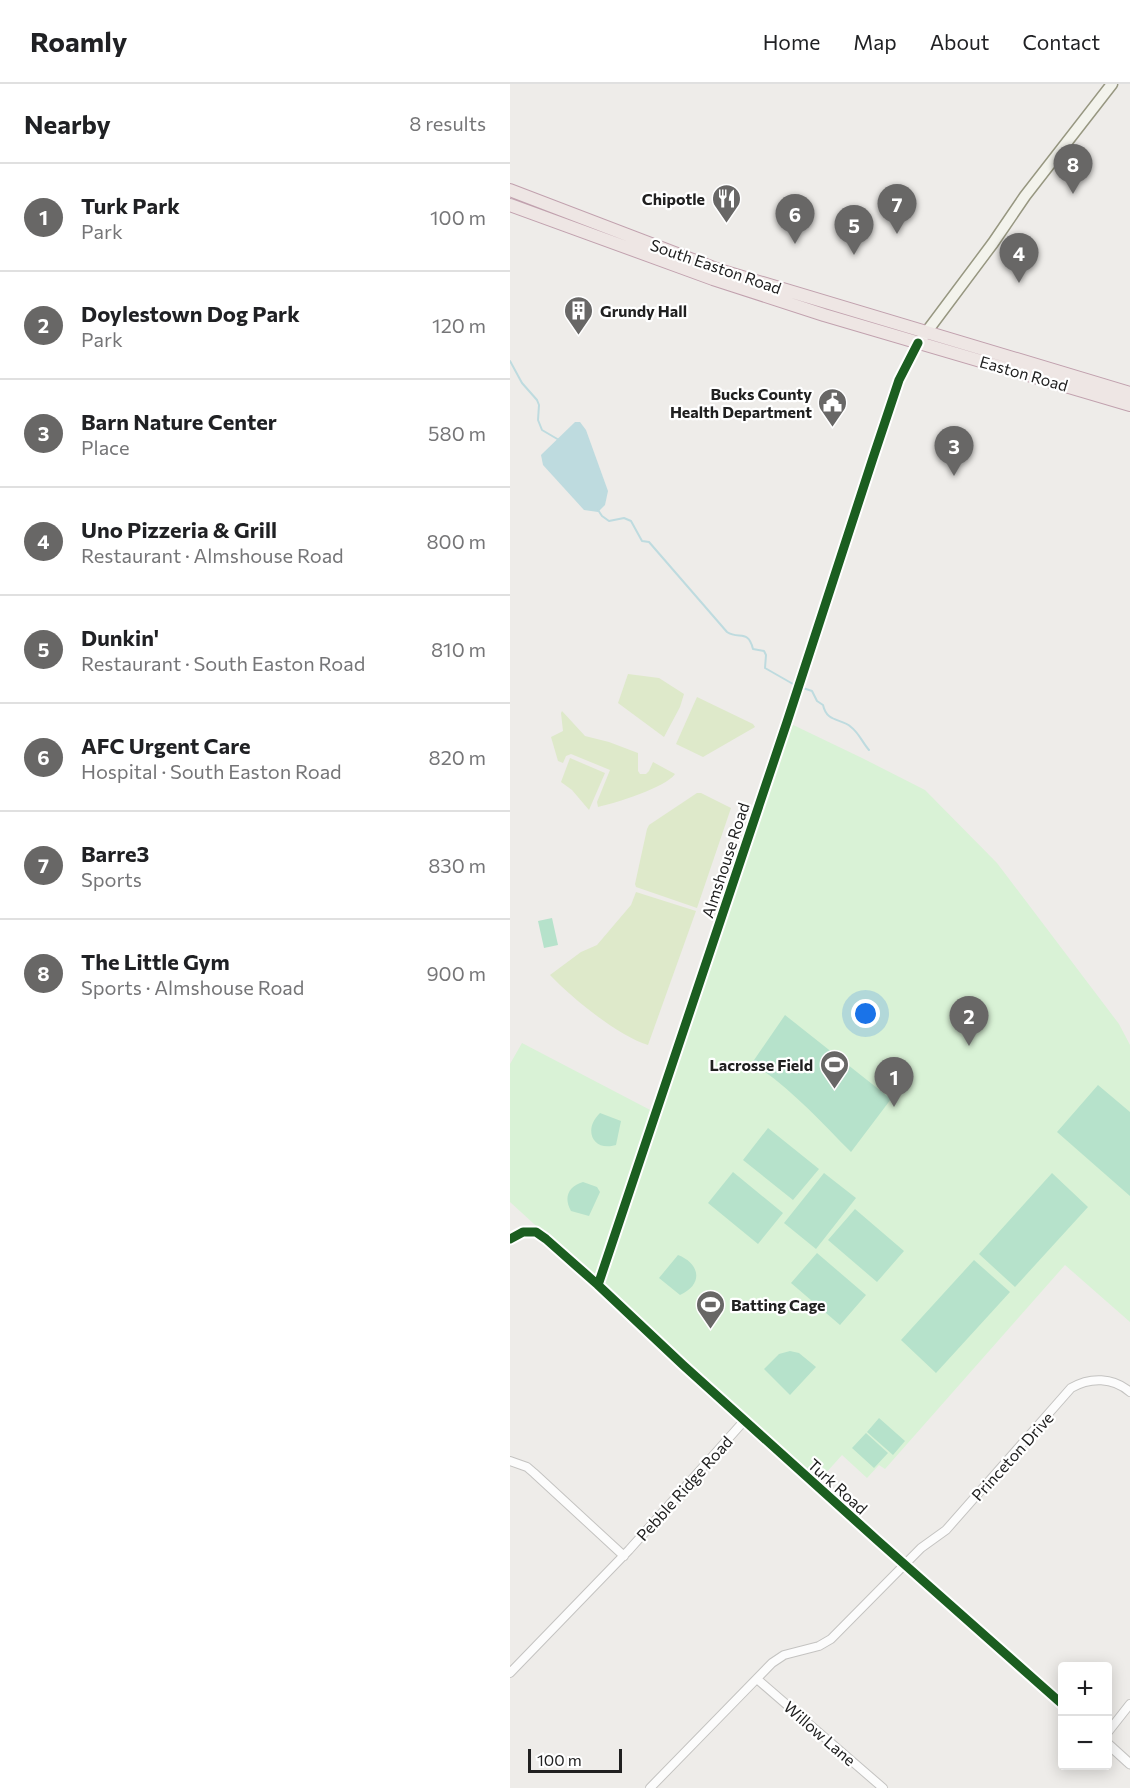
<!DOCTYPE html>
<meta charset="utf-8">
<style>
:root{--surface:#fff;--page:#f2f2f2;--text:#202124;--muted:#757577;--line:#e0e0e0;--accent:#686766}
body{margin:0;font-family:Commissioner,sans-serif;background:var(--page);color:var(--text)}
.controls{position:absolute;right:18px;bottom:18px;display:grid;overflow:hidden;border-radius:6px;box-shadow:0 3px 15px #0003}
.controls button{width:54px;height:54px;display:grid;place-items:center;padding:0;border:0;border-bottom:2px solid var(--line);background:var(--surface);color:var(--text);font:30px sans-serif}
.scale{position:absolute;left:18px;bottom:15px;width:94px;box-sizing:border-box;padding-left:6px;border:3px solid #202020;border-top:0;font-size:16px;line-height:21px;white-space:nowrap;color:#202020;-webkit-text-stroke:4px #fff;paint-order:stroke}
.you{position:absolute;left:356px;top:930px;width:21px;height:21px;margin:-15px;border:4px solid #fff;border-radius:50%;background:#1a73e8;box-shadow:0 0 0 9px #1a73e833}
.badge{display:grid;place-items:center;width:39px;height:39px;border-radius:50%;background:var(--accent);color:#fff;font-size:20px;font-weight:700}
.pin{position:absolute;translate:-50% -50px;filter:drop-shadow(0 2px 3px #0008)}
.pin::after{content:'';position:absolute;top:32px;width:21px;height:18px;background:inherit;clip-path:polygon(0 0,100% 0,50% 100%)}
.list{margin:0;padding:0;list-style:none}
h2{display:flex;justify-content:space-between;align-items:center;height:78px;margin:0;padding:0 24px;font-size:26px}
h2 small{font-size:20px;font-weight:400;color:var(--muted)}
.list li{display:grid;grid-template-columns:39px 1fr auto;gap:18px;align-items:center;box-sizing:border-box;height:108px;padding:0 24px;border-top:2px solid var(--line)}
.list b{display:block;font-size:22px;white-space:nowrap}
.list p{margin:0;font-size:20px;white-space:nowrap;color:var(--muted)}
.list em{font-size:20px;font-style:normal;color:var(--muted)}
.map{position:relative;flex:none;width:620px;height:1704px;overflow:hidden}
header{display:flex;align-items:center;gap:36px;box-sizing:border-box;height:84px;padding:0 30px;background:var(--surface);border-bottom:2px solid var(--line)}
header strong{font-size:28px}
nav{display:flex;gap:33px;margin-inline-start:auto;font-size:21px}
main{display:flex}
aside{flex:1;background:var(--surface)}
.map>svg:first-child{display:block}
.grass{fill:#dee9ca}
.park{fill:#d9f2d6}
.pitch{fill:#b6e2cb}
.water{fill:#bedbdf}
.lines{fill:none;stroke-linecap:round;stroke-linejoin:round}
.stream{stroke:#bedbdf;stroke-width:2}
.minor-casing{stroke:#c4c3c1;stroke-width:10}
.tertiary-casing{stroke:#c4c3c1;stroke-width:11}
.secondary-casing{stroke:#979781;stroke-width:13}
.trunk-casing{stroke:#c1a1ae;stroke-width:14}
.minor{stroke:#fcfcfc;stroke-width:8}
.tertiary{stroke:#fcfcfc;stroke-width:9}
.secondary{stroke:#f3f3ec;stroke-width:10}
.trunk{stroke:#eee6e4;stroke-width:12}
.cycleway-casing{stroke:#fff;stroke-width:13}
.cycleway{stroke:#1b5e20;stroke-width:9}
.labels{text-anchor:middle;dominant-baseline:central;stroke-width:4.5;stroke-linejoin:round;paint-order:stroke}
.poi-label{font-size:16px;font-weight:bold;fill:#202020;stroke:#fff;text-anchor:end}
.street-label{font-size:16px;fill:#202020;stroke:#fff}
</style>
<header>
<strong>Roamly</strong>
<nav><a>Home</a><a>Map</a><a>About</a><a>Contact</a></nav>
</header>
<main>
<aside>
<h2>Nearby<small>8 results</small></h2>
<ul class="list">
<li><span class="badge">1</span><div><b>Turk Park</b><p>Park</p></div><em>100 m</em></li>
<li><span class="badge">2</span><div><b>Doylestown Dog Park</b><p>Park</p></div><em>120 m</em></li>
<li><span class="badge">3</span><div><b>Barn Nature Center</b><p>Place</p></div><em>580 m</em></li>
<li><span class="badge">4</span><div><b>Uno Pizzeria &amp; Grill</b><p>Restaurant · Almshouse Road</p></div><em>800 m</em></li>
<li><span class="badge">5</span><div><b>Dunkin'</b><p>Restaurant · South Easton Road</p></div><em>810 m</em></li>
<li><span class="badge">6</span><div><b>AFC Urgent Care</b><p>Hospital · South Easton Road</p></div><em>820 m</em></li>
<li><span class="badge">7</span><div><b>Barre3</b><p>Sports</p></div><em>830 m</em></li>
<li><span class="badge">8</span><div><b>The Little Gym</b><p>Sports · Almshouse Road</p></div><em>900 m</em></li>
</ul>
</aside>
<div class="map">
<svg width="620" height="1704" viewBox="0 0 620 1704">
<rect width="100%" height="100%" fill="#eeece9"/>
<path class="grass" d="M118,590L149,594L174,610L170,623L154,653L108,619Z
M187,613L243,640L245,643L193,673L166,660Z
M52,627L75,652L99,658L128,669V687L130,690H136L139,687L143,678L165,690C155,704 105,719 88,723L87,718L100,686L61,670L56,672L53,679L48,677L41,653L53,647L51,629Z
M60,674L95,689L79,726L62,706L51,698Z
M187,709H191L221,724L187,824L126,803L125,800L137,745L139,741Z
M126,808L186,827L138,961C108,952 62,914 40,891L71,868L87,861L121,821Z"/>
<path class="park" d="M277,638L352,674L415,706L487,779L609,940L620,961V1238L555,1181L375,1385L369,1381L357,1394L332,1371L307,1399L0,1118V980L12,959L146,1029Z"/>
<path class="pitch" d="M42,834L48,861L34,864L28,837Z
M275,931L381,1015L341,1068C310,1037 280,1003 242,979Z
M588,1001L620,1028V1112L547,1048Z
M90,1029L111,1037L106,1061C82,1068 73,1045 90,1029Z
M258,1044L309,1085L283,1116L233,1076Z
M223,1088L273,1129L248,1160L198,1119Z
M314,1089L346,1114L306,1165L274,1139Z
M542,1089L578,1123L505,1203L469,1170Z
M73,1098L87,1103L90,1108L79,1132L61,1127C53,1113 59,1102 73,1098Z
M345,1125L394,1167L367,1198L318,1156Z
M307,1169L356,1211L330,1241L281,1199Z
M168,1171C191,1180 193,1201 170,1211L149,1194Z
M464,1176L500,1208L426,1289L391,1256Z
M280,1267L289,1269L306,1283L280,1311L254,1285L269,1270Z
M369,1334L395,1357L383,1371L357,1348Z
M356,1349L378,1369L364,1384L342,1364Z"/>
<path class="water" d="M65,338H70L76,346L98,407L95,421L88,428L74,426L33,381L31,371Z"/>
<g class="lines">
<path class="stream" d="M0,277L12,299L27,316L29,321L28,336L32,346L49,356
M88,426L92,432L99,437L114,434L121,437L132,457L139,458L217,548C229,556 238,545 243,565L254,567L256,571L255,584L283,600
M293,604L302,607L307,617L313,621C317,639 331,634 341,643C349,649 352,658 359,666"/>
<defs>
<path id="minor" d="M0,1377L17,1383L24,1389L114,1472
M0,1589L119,1466L234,1337
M247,1595L373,1704
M598,1648L620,1620
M140,1704L262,1579L274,1571L309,1562L321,1555L411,1464L436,1446L561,1304C580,1293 603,1293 620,1308"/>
<path id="tertiary" d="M0,1155L13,1148H26L36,1155L88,1201L173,1281L367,1456L552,1620
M88,1201L277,638L363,374L389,296L408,259
M598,1660L620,1680"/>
<path id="secondary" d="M412,254L483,159L515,112L602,0"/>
<path id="trunk" d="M0,106L209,186L620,309
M0,121L203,195L314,231L620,321"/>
</defs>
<use href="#minor" class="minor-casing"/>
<use href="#tertiary" class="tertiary-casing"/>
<use href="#secondary" class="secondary-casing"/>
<use href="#trunk" class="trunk-casing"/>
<use href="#minor" class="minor"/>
<use href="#tertiary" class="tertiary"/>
<use href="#secondary" class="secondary"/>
<use href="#trunk" class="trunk"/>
<defs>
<path id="cycleway" d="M0,1155L13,1148H26L36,1155L88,1201L173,1281L367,1456L552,1620
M88,1201L277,638L363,374L389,296L408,259"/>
</defs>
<use href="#cycleway" class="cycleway-casing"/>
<use href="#cycleway" class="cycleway"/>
</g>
<defs>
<symbol id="restaurant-pin" viewBox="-11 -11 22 30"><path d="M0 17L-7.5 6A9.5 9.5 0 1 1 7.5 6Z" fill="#686766" stroke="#fff"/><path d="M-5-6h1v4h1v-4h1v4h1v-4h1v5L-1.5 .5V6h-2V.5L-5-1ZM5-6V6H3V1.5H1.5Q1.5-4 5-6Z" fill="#fff"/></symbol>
<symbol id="building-pin" viewBox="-11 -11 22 30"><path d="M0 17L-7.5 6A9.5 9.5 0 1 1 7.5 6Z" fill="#686766" stroke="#fff"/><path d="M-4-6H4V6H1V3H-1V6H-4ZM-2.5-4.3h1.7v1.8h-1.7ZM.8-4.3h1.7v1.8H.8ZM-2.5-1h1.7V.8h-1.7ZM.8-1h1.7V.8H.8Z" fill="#fff"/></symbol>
<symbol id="civic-pin" viewBox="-11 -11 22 30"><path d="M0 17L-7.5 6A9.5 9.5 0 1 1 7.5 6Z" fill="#686766" stroke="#fff"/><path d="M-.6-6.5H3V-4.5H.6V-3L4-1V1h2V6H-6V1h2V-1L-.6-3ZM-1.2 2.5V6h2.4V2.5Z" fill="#fff"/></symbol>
<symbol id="stadium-pin" viewBox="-11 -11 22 30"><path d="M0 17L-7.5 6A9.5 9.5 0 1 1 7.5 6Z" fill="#686766" stroke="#fff"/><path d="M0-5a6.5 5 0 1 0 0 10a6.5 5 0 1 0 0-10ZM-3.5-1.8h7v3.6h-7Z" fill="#fff"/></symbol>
</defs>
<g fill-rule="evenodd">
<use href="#restaurant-pin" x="200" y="98" width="33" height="45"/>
<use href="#building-pin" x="52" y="210" width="33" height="45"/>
<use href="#civic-pin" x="306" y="302" width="33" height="45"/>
<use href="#stadium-pin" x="308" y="964" width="33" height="45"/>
<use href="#stadium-pin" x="184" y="1204" width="33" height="45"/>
</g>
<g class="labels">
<g class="poi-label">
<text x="195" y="114">Chipotle</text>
<text x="90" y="226" text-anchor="start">Grundy Hall</text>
<text x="302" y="309">Bucks County<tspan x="302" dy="18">Health Department</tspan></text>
<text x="303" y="980">Lacrosse Field</text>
<text x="221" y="1220" text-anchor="start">Batting Cage</text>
</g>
<g class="street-label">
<text transform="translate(206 182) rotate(19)">South Easton Road</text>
<text transform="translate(514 289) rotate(16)">Easton Road</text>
<text transform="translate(215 776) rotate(-72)">Almshouse Road</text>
<text transform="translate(502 1372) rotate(-48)">Princeton Drive</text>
<text transform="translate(328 1402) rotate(42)">Turk Road</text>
<text transform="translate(174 1404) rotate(-48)">Pebble Ridge Road</text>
<text transform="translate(310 1649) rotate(41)">Willow Lane</text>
</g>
</g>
</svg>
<div class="controls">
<button>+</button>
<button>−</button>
</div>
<div class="scale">100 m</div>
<div class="you"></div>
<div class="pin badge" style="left:384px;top:1023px">1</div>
<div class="pin badge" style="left:459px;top:962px">2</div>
<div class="pin badge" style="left:444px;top:392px">3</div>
<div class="pin badge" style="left:509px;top:199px">4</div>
<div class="pin badge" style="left:344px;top:171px">5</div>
<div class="pin badge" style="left:285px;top:160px">6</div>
<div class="pin badge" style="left:387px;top:150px">7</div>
<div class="pin badge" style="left:563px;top:110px">8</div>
</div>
</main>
